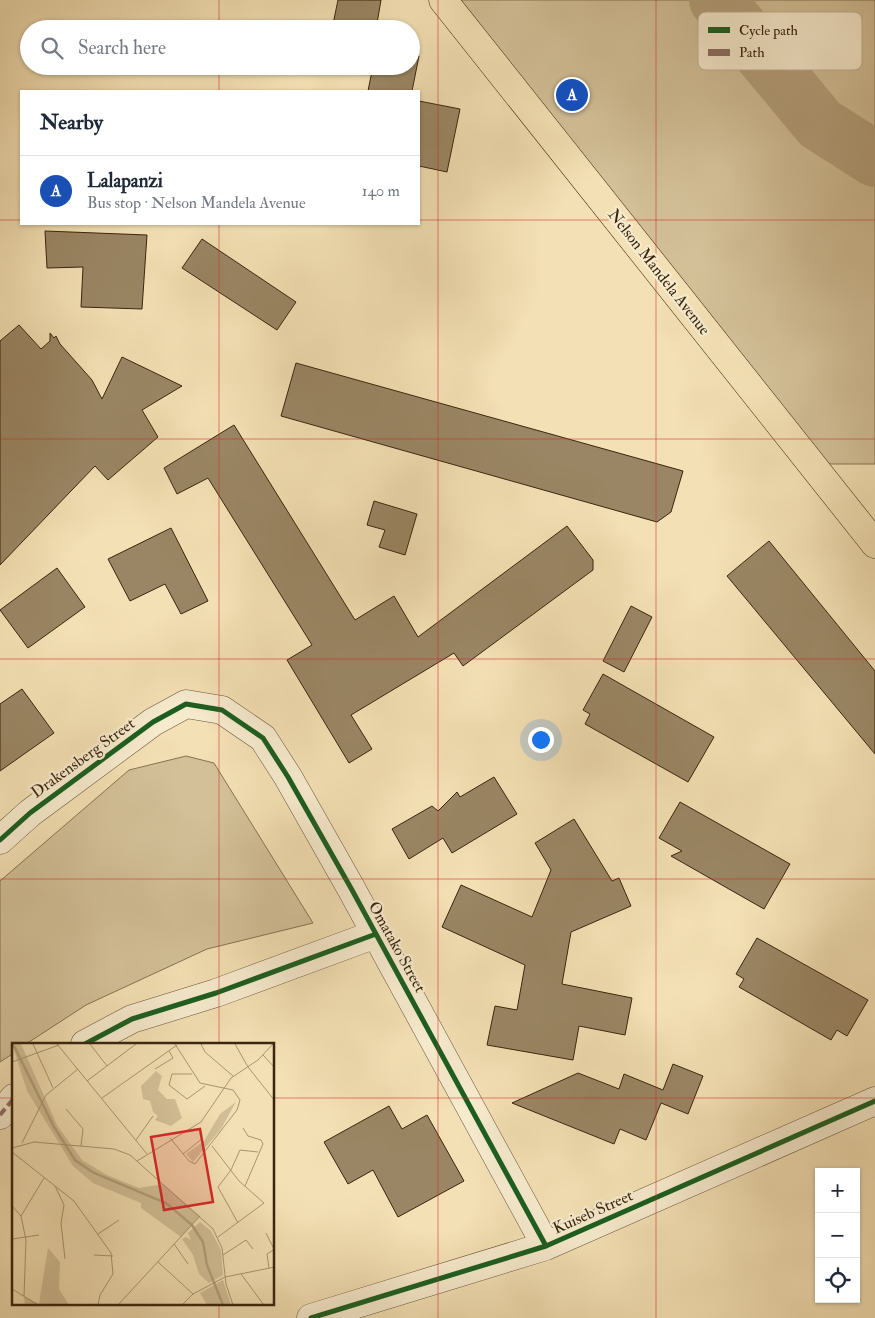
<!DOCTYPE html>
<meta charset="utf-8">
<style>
:root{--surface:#fff;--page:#f6f6f7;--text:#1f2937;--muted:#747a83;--line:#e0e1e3;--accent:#ea580c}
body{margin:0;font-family:"IM FELL Double Pica",serif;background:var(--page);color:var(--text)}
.controls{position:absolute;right:15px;bottom:15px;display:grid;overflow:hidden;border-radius:0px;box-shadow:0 1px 4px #0004}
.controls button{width:45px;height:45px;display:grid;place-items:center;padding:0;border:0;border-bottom:1px solid var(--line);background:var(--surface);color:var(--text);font:25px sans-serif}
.you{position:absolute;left:540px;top:739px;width:18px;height:18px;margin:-12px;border:4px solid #fff;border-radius:50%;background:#1a73e8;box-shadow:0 0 0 8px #1a73e833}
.badge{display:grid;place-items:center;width:32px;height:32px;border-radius:50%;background:var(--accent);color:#fff;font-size:16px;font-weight:700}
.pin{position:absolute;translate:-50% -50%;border:2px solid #fff;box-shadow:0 1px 5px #0006}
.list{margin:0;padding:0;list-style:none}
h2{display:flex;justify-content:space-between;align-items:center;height:65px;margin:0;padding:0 20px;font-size:21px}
h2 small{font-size:16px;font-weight:400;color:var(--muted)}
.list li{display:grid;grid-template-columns:32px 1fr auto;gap:15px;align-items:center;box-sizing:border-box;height:70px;padding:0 20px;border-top:1px solid var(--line)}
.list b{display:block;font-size:19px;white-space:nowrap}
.list p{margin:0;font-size:16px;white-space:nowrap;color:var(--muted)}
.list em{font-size:16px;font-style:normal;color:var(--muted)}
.icon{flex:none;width:28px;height:28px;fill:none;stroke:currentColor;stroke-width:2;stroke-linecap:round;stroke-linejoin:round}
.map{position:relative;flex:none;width:875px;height:1318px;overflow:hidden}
.search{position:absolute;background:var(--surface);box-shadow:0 1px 4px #0004;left:20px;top:20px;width:400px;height:55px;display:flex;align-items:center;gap:12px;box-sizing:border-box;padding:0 18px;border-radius:28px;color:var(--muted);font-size:19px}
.panel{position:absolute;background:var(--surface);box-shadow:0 1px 4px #0004;left:20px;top:90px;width:400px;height:135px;border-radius:0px}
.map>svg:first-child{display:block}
.green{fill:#d3c098;stroke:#867253}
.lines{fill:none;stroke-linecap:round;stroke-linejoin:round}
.river{stroke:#b4a07c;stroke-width:56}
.building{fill:#9a8664;stroke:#39250e}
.minor-casing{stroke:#685438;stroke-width:29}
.major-casing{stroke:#39250e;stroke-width:29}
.minor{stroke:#f7ebce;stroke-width:28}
.major{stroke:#f3e0b4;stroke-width:28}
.quiet{stroke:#8d6e63;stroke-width:4;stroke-dasharray:8 4;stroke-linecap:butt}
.cycleway-casing{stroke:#f7ebce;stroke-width:8}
.cycleway{stroke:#1b5e20;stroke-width:5}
.grid{fill:none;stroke:#d62828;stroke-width:1;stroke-opacity:0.55}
.labels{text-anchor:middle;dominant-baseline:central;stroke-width:4.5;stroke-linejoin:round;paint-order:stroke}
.street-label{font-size:16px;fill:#39250e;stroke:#f7ebce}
.inset-river{fill:none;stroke:#b4a07c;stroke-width:2.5}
.inset-road{fill:none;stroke:#a99572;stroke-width:1}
.view{fill:#d62828;fill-opacity:0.15;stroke:#d62828;stroke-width:2.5}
.inset-edge{fill:none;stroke:#39250e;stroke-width:2.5}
.key{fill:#f7ebce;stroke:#beb094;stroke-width:1}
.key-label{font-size:14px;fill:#39250e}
</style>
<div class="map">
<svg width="875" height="1318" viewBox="0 0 875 1318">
<rect width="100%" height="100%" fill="#f3e0b4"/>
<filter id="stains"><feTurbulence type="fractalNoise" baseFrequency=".004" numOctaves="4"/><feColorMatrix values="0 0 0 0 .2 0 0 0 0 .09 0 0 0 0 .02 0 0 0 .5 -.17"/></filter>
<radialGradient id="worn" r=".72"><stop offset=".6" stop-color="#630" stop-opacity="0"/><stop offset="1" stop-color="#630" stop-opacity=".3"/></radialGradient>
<path class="green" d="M443,0H875V464H816Z
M186,756L214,763L313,923L207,949L86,1005L26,1044H14V1053L0,1062V881L129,770Z"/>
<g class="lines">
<path class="river" d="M717,0L820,124L875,159"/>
</g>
<path class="building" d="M338,0H381L376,29H332Z
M411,55L419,56L412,91H368L373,66H411Z
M419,101L460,109L447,172L419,166Z
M45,231L147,235L142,309L81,307L83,267L47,268Z
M202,239L296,302L277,330L182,268Z
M19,325L41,349L50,341V333L54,338L56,336L60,344L92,380L102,399L122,357L182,386L142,410L158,437L108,480L95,466L0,565V341Z
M296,363L683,471L671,512L657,522L281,416Z
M234,425L355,620L394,596L418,637L567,526L593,560V570L463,666L454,653L351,715L372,749L349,763L287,660L312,645L208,478L177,494L164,468Z
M374,501L417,514L405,555L379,547L385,530L367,525Z
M171,528L208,601L181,614L165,584L130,601L108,559Z
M769,541L875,671V754L727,576Z
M57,568L85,607L28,648L0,610Z
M631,606L652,617L624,672L603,661Z
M603,674L714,737L688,782L585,724L590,714L583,710Z
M22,689L54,733L0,771V704Z
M494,777L517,814L452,853L443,838L409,859L392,829L432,806L438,811L457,792L460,797Z
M680,802L790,864L764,909L671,856L682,851L659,838Z
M574,819L612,881L619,878L631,906L571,932L562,984L632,998L625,1035L579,1026L573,1060L487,1045L495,1006L517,1010L525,965L442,927L461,885L532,917L551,870L535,843Z
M757,938L868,1000L847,1036L837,1030L831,1040L739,987L744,979L736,974Z
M673,1064L703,1076L688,1114L661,1103L646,1140L620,1129L614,1144L512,1103L578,1073L619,1089L624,1074L663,1090Z
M389,1106L402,1129L427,1115L464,1181L398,1217L373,1170L348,1184L324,1142Z"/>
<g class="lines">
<defs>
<path id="minor" d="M0,840L30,813L153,722L186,704L222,710L263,738L288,777L352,890L546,1246
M85,1044L132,1019L216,993L376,934
M0,1115L14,1098
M311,1318L546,1246L875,1101"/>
<path id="major" d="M443,0L875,544"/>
</defs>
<use href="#minor" class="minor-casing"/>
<use href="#major" class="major-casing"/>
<use href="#minor" class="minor"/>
<use href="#major" class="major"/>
<path class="quiet" d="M0,1115L14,1098"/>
<defs>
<path id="cycleway" d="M0,840L30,813L153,722L186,704L222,710L263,738L288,777L352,890L546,1246
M85,1044L132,1019L216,993L376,934
M311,1318L546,1246L875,1101"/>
</defs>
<use href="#cycleway" class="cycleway-casing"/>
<use href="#cycleway" class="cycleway"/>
</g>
<path class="grid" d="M219,0V29M438,0V1318M656,0V1318M219,66V91M0,220H21M419,220H875M219,224V1044M0,439H875M0,659H875M0,879H875M0,1098H14M274,1098H875M219,1304V1318"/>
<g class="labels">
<g class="street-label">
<text transform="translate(659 272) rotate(52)">Nelson Mandela Avenue</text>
<text transform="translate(83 758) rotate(-36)">Drakensberg Street</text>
<text transform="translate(397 947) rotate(61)">Omatako Street</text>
<text transform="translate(593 1212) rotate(-24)">Kuiseb Street</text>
</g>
</g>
<g transform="translate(12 1043)">
<rect width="262" height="262" fill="#f3e0b4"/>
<path d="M0,1H9L45,82L70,117L95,132L127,145L151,141L188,173L169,194L129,165V160L81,140L61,123L15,48ZM144,28L150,33L146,47L155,56H163L170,75L159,83L143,77L146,73L141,69L138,58L131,56L129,43ZM224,59L209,86L181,119L174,111L192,98L208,71ZM188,179L199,188L209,207L211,232L197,240L187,231L181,212L170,196L174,194L179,197L176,190ZM36,205L48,219L47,246L57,262H13L12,253L27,261ZM211,237L219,262H195L188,250Z" fill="#d3c098"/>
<path class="inset-river" d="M1,1L42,84L63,117L82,130L154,160L180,182L191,199L195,222L211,262"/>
<path class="inset-road" d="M21,1L41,45M45,1L135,111M78,1L95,23M189,1L193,9L221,33M223,1L236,24L263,58M251,12L263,25M0,19L47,2M143,26L161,15L157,8M180,31H160L157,42L175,56L193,43M75,38L124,1M90,55L165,2M54,66L71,86L69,103M231,85L236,93L249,97L251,101L233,143M158,95L177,118L183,121L225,67L228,57L221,47L188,40L163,1M124,97L141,73M10,100L34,52L66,26M200,103L227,138L252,160L206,194M0,105L22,99L102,106L118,112L201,186L210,205L214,241L221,262M0,109L62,158L99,210L101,231L88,252L86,262M171,111L191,95M125,118L189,79L219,35L246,17L261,1M43,143L52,162L49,180L53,216M0,163L9,173L14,197L12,253M9,173L32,135M226,180L206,144L219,127L228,107L246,109M254,190L262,206M86,191L107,177M0,196L27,192M162,201L176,221M82,212L101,213M211,212L234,197L241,206M146,219L181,251M257,225L255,211L263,206M229,231L252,262M0,246L26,262M106,262L188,173M170,262L181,251L213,234L263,224"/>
<path class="view" d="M188,86L201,159L152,167L139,94Z"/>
<rect width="262" height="262" class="inset-edge"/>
</g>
<rect x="698" y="12" width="164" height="58" rx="8" class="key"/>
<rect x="708" y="27" width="22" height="6" fill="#1b5e20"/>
<rect x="708" y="49" width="22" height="7" fill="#8d6e63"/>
<g class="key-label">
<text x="739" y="35">Cycle path</text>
<text x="739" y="57">Path</text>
</g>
<rect width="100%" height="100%" filter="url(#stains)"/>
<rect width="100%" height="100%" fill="url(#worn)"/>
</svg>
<div class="controls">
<button>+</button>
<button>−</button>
<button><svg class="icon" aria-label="locate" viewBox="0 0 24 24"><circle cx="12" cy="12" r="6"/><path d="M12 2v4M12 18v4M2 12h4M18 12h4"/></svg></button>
</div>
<div class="you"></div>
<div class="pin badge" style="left:572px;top:95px;background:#1a4fb4">A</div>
<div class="search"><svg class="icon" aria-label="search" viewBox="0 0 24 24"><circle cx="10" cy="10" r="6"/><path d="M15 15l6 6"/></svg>Search here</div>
<section class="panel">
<h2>Nearby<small></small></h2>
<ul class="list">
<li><span class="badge" style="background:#1a4fb4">A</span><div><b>Lalapanzi</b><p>Bus stop · Nelson Mandela Avenue</p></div><em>140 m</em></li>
</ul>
</section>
</div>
